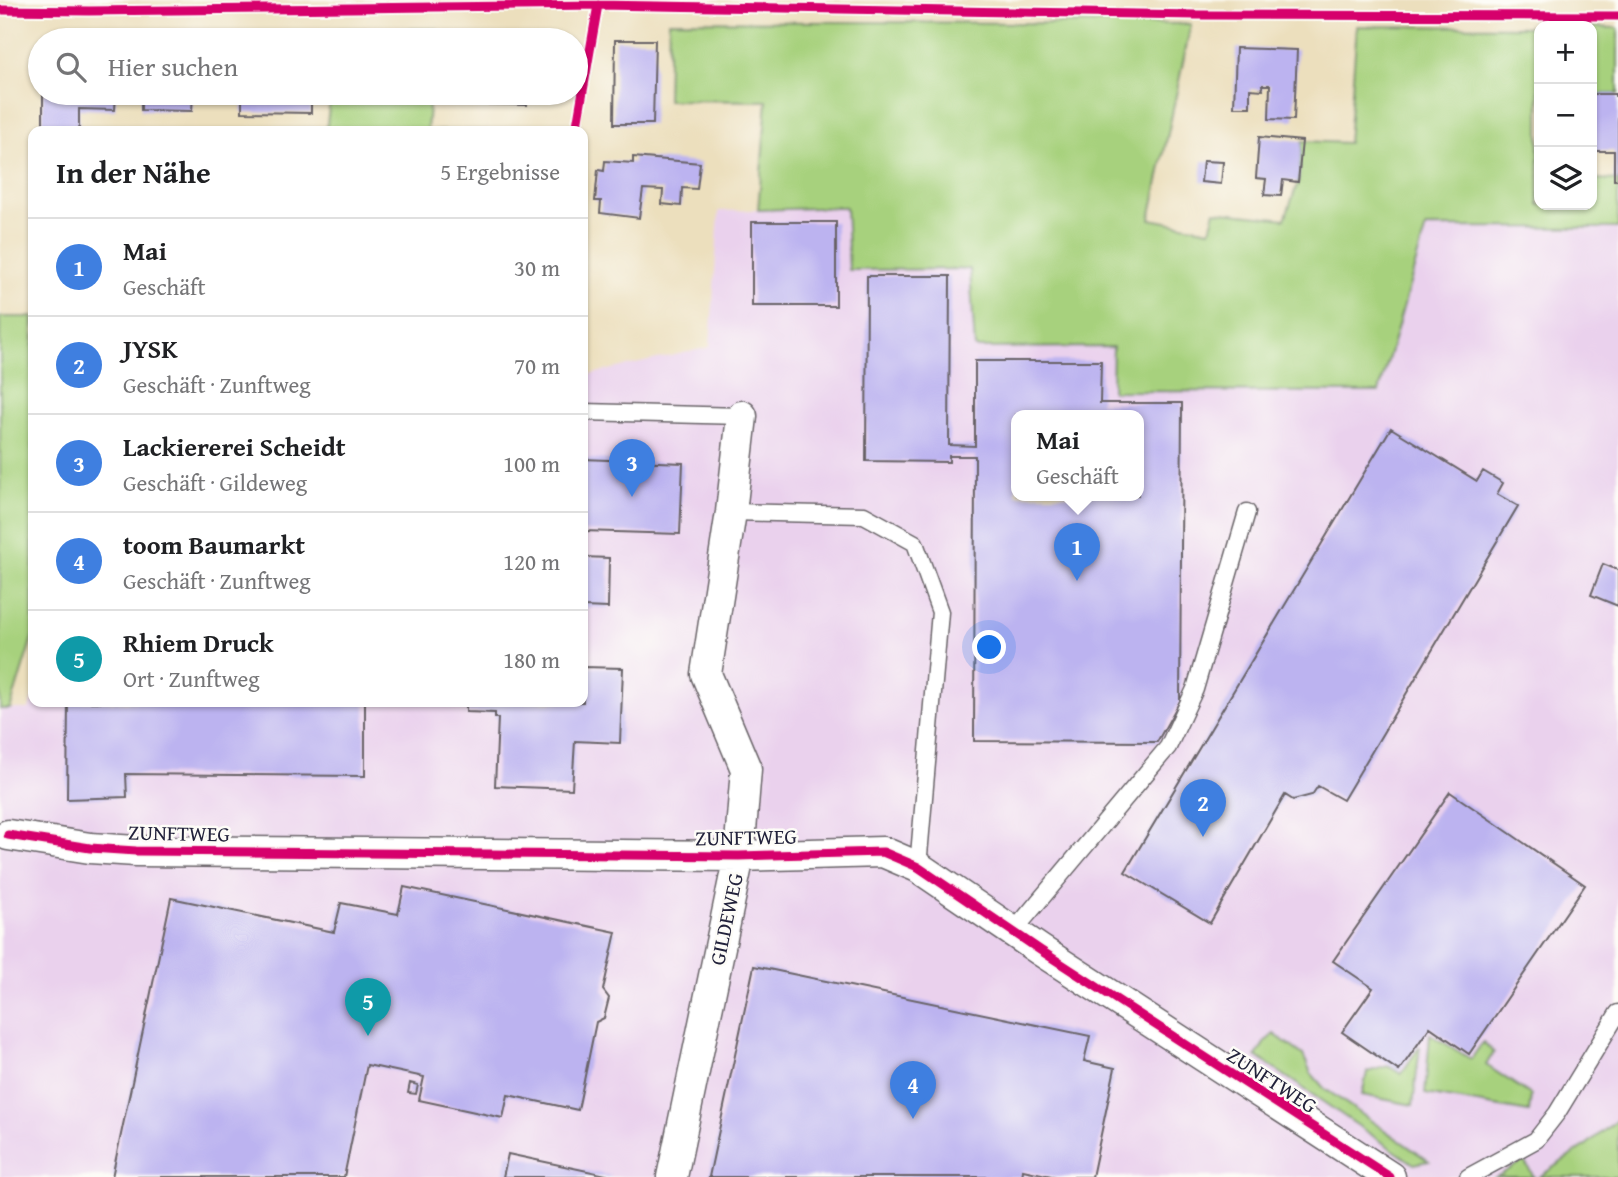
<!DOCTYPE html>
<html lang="de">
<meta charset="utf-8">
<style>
:root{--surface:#fff;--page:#f2f2f2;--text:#202124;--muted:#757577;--line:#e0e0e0;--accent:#b5179e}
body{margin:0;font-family:"Gentium Book Plus",serif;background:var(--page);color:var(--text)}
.controls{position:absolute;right:21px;top:21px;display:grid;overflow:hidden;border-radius:14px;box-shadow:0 2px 5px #0004}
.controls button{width:63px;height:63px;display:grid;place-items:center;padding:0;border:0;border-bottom:2px solid var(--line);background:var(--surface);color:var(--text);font:35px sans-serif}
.you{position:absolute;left:990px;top:648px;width:24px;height:24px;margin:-18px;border:5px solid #fff;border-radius:50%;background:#1a73e8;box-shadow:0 0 0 10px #1a73e833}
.badge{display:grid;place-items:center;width:46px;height:46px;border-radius:50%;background:var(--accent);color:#fff;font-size:23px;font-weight:700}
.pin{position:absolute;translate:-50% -58px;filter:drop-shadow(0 2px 4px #0008)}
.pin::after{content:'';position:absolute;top:37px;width:24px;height:21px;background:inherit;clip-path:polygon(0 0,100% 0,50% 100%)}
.popup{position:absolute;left:1011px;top:410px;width:133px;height:91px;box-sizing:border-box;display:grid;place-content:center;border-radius:14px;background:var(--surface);filter:drop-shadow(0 2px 5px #0005);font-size:23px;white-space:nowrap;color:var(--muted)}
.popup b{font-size:26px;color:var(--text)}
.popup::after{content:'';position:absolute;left:50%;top:100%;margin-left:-14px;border:14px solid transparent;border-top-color:var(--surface)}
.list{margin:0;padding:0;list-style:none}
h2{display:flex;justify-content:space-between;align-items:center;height:91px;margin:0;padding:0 28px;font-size:30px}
h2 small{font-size:23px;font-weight:400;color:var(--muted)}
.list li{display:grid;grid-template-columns:46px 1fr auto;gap:21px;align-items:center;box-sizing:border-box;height:98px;padding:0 28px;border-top:2px solid var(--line)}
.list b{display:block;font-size:26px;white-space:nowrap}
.list p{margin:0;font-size:23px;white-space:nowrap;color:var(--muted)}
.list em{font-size:23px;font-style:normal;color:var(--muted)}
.icon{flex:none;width:38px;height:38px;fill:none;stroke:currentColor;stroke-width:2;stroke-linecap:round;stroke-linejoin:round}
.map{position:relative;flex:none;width:1618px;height:1177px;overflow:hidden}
.search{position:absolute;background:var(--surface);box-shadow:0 2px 5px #0004;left:28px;top:28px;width:560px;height:77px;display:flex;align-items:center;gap:18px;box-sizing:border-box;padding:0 24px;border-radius:38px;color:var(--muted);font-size:26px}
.panel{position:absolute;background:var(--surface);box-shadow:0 2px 5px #0004;left:28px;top:126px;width:560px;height:581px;border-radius:14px}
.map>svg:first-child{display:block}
.built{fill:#ead1ed;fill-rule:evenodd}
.green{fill:#a7d17d;stroke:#647a5c;stroke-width:2}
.building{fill:#bcb3f0;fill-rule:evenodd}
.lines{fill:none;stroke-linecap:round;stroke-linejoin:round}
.service-casing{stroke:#696468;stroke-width:19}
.minor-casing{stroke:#696468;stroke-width:33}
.service{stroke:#fff;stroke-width:16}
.minor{stroke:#fff;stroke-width:30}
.cycleway-casing{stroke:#fdfcf7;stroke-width:13}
.cycleway{stroke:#d6006c;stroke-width:9}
.labels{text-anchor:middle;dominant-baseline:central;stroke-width:5;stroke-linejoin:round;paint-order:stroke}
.street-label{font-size:21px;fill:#22223b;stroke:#fdfcf7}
</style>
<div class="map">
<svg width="1618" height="1177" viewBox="0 0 1618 1177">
<rect width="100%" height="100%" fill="#fdfcf7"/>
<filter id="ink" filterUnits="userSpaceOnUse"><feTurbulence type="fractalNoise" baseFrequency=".0143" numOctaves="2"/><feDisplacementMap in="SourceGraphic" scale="14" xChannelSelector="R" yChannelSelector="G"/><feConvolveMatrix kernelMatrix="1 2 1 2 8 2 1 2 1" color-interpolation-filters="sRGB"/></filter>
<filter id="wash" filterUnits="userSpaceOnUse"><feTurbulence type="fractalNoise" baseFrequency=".00686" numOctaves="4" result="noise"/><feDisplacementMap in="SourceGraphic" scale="28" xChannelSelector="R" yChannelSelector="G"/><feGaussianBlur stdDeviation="1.57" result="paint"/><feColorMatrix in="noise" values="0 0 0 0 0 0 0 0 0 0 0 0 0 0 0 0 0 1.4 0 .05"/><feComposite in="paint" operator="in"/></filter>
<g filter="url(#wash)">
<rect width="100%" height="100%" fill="#ecdfbd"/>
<path class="built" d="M846,207L850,270L971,269L975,348L1113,347V391L1379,392L1426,227L1618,228V1177H0V709H29L33,695V702H583V376L710,347L719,211ZM1016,415H1138V495H1016Z"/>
<path class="green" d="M669,21L1191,24L1150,219L1210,230L1215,211L1285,219L1298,182L1302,141L1348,143L1357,26L1539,27V205H1592V179L1618,180V228L1426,227L1379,392L1112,391L1113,347L975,348L970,269L849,270L846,207L758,210L767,101L667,100Z
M1592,27L1618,28V94H1592Z
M339,29H437L435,40H337Z
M331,93H430L427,131H562H326Z
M0,317H33V635L10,709H0Z
M1274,1034L1303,1055L1311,1073L1324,1088L1429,1161L1414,1164L1256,1056L1265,1042Z
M1430,1034L1471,1059L1483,1042L1494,1052L1486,1065L1531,1095L1529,1112L1425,1094Z
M1420,1046L1413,1105L1362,1095L1367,1072L1388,1066L1401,1074Z
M1618,1119V1177H1539L1585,1146Z
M1524,1161L1534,1177H1496Z"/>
<g id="blocks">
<path class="building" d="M615,40H655L653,124H614Z
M1236,48L1297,50L1294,120L1269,119L1270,85H1262L1263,90L1250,89V107H1234Z
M43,93H116L115,110L79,109V131H43Z
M141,93H193L192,111L141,110Z
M242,93H311V113L242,112Z
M473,93H528L527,105L472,104Z
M1592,94H1615V96H1618V180H1614V151H1592Z
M1259,137L1302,141L1298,182L1283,180L1281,196L1264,195L1266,179L1256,178Z
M633,157L700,163L697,189L682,188L681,206L662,204L663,190L643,189L639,218L600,213L601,201H595L598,170L604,171L605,161L633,163Z
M1203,161L1223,162L1221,184L1201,182Z
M752,222H836V306H752Z
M867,276H950L949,445L975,446V361H1101L1100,403H1182L1180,701L1157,742L974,741L975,456H949V462L866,461ZM1016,415H1138V495H1016Z
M1391,428L1477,481L1483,471L1503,483L1497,494L1518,506L1343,800L1318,786L1312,795L1293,800L1285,795L1210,923L1125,872Z
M583,459L683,463L680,534L583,531Z
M583,557L609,558L608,608L583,607Z
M1603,564L1618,570V606L1591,595Z
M583,667L623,668L620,743L575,741L572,789L495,786L498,718H495V713L466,712V702H583Z
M68,702H365V776L126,774L127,797L67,799Z
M1450,792L1585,885L1469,1054L1430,1027L1399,1071L1342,1032L1373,988L1333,961Z
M404,887L616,932L603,990L609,998L604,1018L596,1022L578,1110L508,1095L503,1118L419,1100L424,1077L367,1065L344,1177H112L171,898L334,932L341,903L398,914Z
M754,966L1090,1036L1084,1061L1115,1068L1092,1177H1056L1023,1170L1022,1177H709Z
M410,1083L418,1085L416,1094L408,1093Z
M508,1154L611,1176V1177H503Z"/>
</g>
</g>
<g filter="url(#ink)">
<use href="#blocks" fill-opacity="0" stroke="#696468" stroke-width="2"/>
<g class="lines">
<defs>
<path id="service" d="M583,412L742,416
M731,512L864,515L915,543L940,612L918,867
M1013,932L1168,747L1195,689L1247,512
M1468,1177L1536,1140L1557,1113L1618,1013"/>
<path id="minor" d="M8,835L90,848L136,851L739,856L883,852L918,867L1040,950L1390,1177
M672,1177L739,856L746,769L706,674L731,512L742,416"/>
</defs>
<use href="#service" class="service-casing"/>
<use href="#minor" class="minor-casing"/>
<use href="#service" class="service"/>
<use href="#minor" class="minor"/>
<defs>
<path id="cycleway" d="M0,10L89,11L598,5L1196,15L1618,16
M576,131L598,5
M8,835L90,848L136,851L739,856L883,852L918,867L1040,950L1390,1177"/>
</defs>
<use href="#cycleway" class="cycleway-casing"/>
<use href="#cycleway" class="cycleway"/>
</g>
</g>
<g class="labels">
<g class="street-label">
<text transform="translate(179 833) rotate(1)">ZUNFTWEG</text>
<text transform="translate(746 837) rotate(-1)">ZUNFTWEG</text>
<text transform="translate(726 919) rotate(-78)">GILDEWEG</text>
<text transform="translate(1272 1080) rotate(33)">ZUNFTWEG</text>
</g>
</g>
</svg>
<div class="controls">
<button>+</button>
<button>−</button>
<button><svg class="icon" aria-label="layers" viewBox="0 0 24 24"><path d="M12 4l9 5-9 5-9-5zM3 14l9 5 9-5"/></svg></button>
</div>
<div class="you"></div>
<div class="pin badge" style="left:1077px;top:581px;background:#3f7fe0">1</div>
<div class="popup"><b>Mai</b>Geschäft</div>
<div class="pin badge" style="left:1203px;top:837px;background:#3f7fe0">2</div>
<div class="pin badge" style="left:632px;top:497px;background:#3f7fe0">3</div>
<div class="pin badge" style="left:913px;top:1119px;background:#3f7fe0">4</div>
<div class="pin badge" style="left:368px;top:1036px;background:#0f9aa8">5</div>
<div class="search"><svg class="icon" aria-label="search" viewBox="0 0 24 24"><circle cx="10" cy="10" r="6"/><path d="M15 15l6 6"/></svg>Hier suchen</div>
<section class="panel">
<h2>In der Nähe<small>5 Ergebnisse</small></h2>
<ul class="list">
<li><span class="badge" style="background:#3f7fe0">1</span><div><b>Mai</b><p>Geschäft</p></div><em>30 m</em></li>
<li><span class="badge" style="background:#3f7fe0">2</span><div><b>JYSK</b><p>Geschäft · Zunftweg</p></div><em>70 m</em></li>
<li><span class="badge" style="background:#3f7fe0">3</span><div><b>Lackiererei Scheidt</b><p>Geschäft · Gildeweg</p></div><em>100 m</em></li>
<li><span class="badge" style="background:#3f7fe0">4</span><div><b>toom Baumarkt</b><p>Geschäft · Zunftweg</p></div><em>120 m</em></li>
<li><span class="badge" style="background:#0f9aa8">5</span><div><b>Rhiem Druck</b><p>Ort · Zunftweg</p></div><em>180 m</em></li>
</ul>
</section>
</div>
